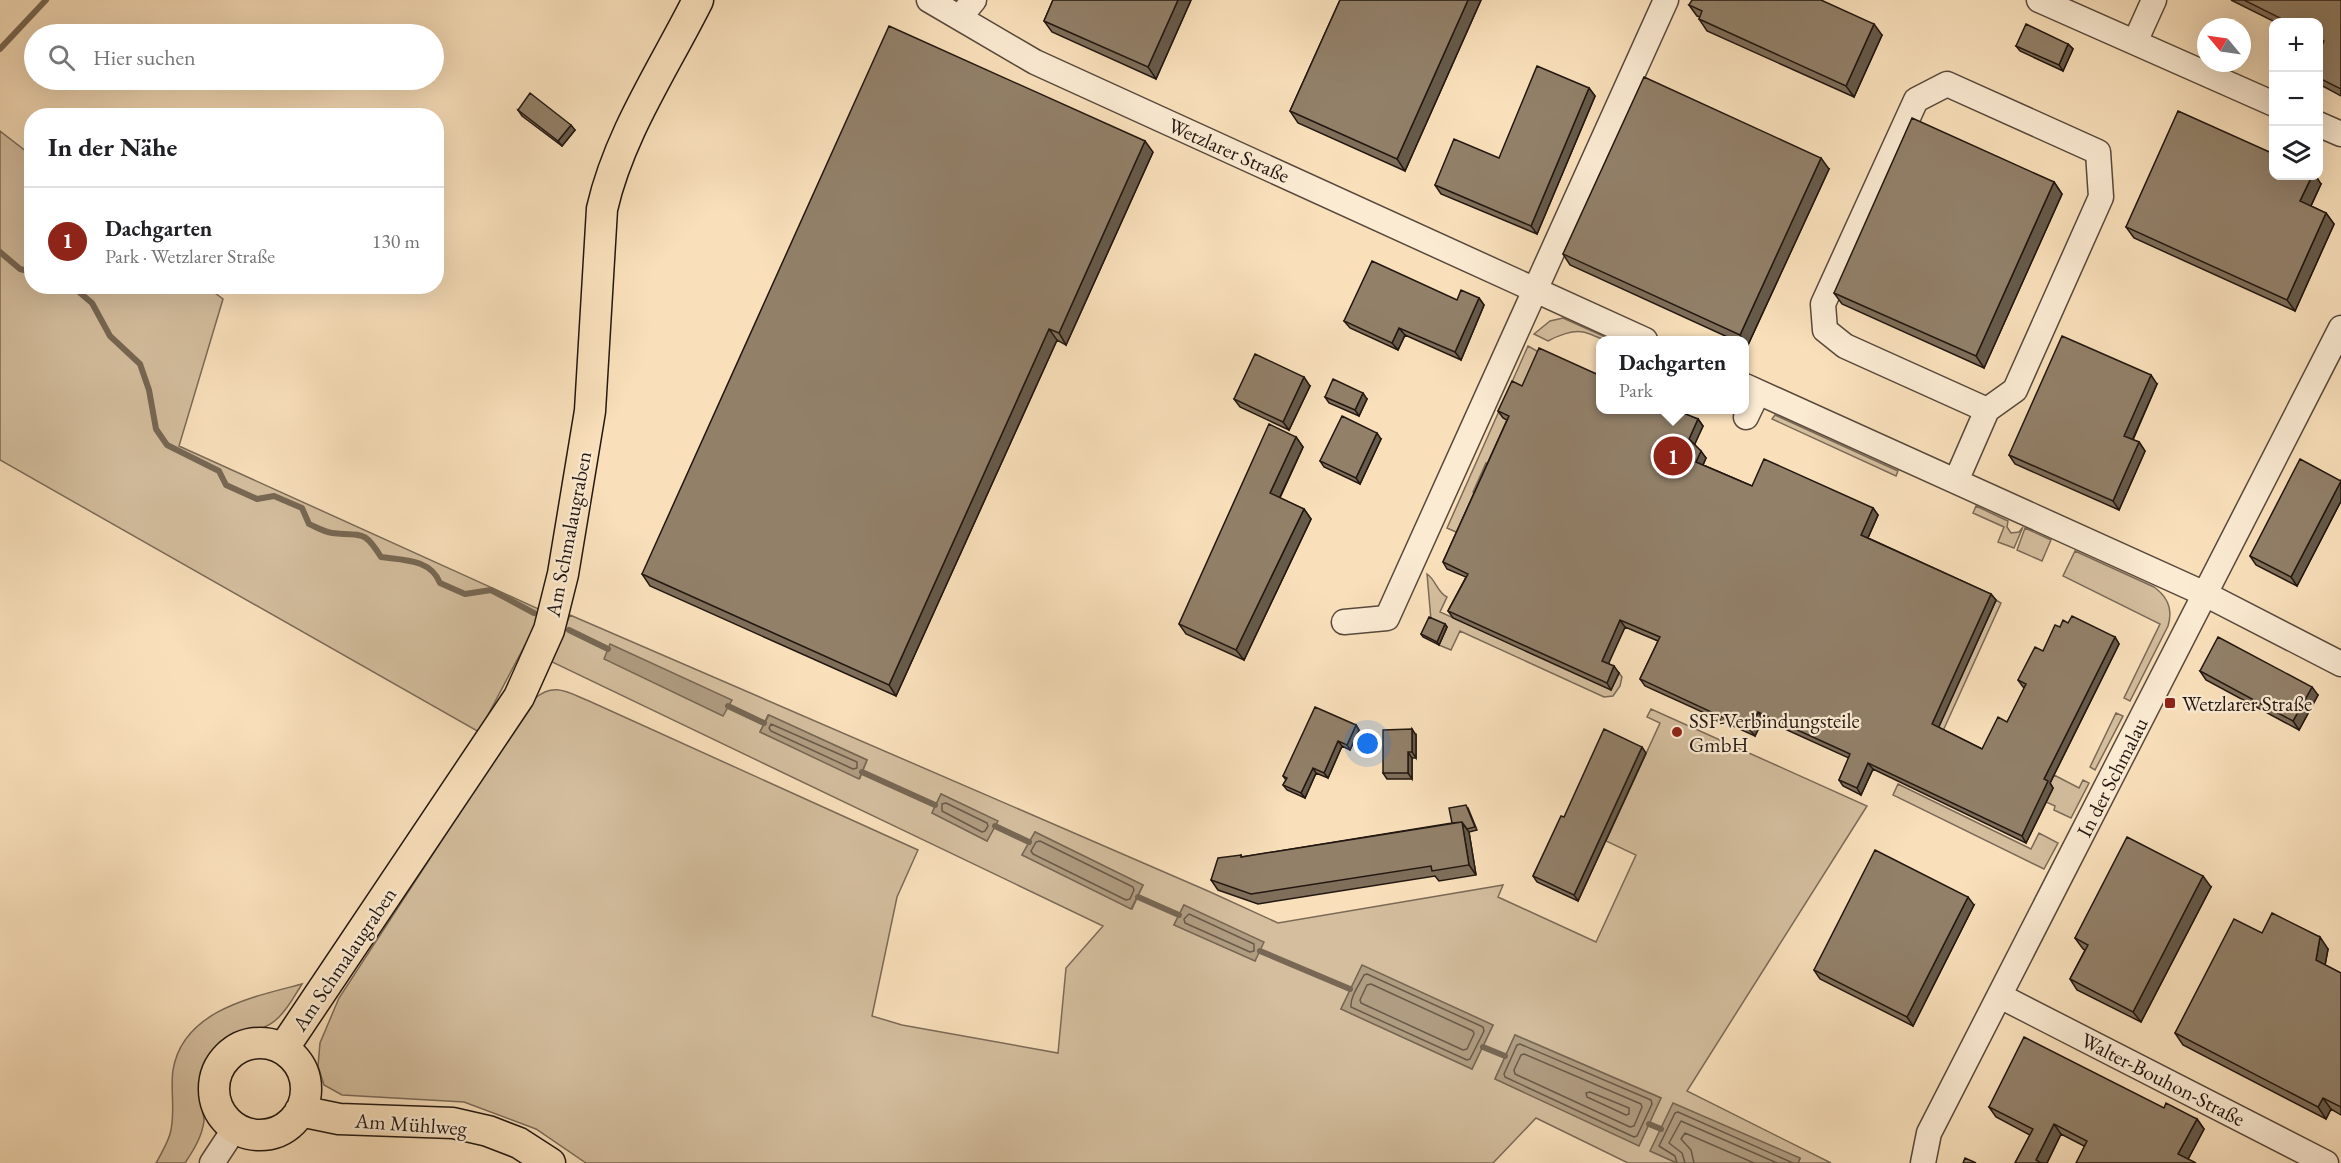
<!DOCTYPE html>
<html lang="de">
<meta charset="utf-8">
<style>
:root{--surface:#fff;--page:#f6f6f6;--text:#202124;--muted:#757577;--line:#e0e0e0;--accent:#8f2418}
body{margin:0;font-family:"EB Garamond",serif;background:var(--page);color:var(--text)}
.controls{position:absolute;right:18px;top:18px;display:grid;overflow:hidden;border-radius:12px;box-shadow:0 6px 24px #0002}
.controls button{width:54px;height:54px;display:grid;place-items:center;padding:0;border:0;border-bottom:2px solid var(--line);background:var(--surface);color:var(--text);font:30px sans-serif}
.compass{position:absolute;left:2197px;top:18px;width:54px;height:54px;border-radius:50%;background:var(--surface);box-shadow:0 6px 24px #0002;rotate:299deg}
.you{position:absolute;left:1368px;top:744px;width:21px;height:21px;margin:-15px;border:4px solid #fff;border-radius:50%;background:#1a73e8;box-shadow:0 0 0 9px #1a73e833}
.badge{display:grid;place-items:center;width:39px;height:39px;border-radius:50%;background:var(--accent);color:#fff;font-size:20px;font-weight:700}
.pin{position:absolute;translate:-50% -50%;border:3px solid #fff;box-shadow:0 2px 6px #0006}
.popup{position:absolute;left:1596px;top:336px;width:153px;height:78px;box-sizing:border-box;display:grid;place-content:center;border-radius:12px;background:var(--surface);filter:drop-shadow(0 2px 4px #0005);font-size:20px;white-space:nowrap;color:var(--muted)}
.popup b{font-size:22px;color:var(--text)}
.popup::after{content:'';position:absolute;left:50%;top:100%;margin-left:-12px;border:12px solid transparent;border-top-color:var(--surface)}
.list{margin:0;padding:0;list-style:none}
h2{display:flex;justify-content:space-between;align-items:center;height:78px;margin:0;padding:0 24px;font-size:26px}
h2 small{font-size:20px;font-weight:400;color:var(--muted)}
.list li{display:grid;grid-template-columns:39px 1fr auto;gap:18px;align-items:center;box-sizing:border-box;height:108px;padding:0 24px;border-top:2px solid var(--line)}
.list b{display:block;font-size:22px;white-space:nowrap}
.list p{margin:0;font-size:20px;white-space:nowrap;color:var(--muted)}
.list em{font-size:20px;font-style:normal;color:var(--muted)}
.icon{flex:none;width:33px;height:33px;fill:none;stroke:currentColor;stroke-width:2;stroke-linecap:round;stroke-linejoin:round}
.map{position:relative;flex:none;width:2341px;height:1163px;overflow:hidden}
.search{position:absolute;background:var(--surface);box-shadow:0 6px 24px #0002;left:24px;top:24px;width:420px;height:66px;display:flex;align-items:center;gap:15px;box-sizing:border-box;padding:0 21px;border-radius:33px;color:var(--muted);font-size:22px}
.panel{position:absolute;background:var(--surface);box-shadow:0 6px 24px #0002;left:24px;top:108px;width:420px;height:186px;border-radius:24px}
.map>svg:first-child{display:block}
.green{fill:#d4be9e;stroke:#7b6a58;stroke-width:1.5;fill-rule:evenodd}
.water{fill:#b09c81;stroke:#776754;stroke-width:1.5}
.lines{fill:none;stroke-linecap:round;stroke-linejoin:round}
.shore{stroke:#695a49;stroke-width:1.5}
.stream{stroke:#776754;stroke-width:6}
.minor-casing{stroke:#58493c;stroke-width:27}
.major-casing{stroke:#221711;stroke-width:33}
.minor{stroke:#fbebd3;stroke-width:24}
.major{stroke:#f9e0bb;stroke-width:30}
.wall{fill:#7e6e5a;stroke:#221711;stroke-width:1.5}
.shaded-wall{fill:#665a4a;stroke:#221711;stroke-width:1.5}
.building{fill:#928069;stroke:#221711;stroke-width:1.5}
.poi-dot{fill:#8f2418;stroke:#fbebd3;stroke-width:2}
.labels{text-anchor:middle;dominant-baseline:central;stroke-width:4.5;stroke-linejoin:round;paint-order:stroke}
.street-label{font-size:21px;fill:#221711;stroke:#fbebd3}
.poi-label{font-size:21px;fill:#221711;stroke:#fbebd3;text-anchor:start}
</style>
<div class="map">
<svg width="2341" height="1163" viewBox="0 0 2341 1163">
<rect width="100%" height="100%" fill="#f9e0bb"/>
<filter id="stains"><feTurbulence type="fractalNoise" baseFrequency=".00333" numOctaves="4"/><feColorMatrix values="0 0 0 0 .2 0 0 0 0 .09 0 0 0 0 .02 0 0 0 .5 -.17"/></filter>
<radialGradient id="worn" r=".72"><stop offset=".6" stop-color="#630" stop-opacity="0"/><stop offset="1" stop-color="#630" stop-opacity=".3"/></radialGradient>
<path class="green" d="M0,131L31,155L32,286L207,287L223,299L179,446L543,611L479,732L0,460Z
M1563,318L1612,340C1600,341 1594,334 1583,332C1572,330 1557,336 1548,341L1534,334L1550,321Z
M1528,346L1544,355L1494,466L1486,463L1473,492L1480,495L1463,535L1447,528Z
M1775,415L1898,471L1896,476L1772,419Z
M1976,506L2008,521L2007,527L2011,533L2019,532L2023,527L2014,548L1998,542L2004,527L1973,513Z
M2025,528L2051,540L2042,561L2017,550Z
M2075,551L2154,587C2168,597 2173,610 2168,626L2130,701L2124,698L2160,624L2063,576Z
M1427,574C1436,580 1437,592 1447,597L1440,612L1611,689L1619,673L1622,677L1620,686L1613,696L1604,697L1460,631L1451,650L1439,645L1447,627L1431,620Z
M1996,600L2001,603L1942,733L1937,731Z
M570,615L1208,891L1278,923L1503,885L1498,897L1596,942L1636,855L1606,841L1660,723L1647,717L1651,709L1867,806L1687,1091L1831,1163H1798L1800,1159L1650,1151L1677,1163H1628L1536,1118L1493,1163H586L536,1129L464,1102L342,1095L324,1085L318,1066L320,1043L339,998L534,699C554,682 567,692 589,701L918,850L897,897L872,1016L902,1025L1058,1053L1066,968L1103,926L550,661ZM768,715L867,760L860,778L760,732ZM941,794L997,821L987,841L932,813ZM1035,832L1143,885L1132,909L1022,855ZM1184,905L1256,961L1174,925ZM1362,966L1493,1025L1472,1069L1341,1009ZM1515,1035L1661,1098L1639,1145L1495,1079Z
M2116,713L2123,716L2095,770L2090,767Z
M2054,775L2079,788L2083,780L2089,783L2071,818L2054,810L2055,806L2046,802L2053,788L2049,786Z
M1898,784L2031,849L2039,833L2058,843L2044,869L1893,795Z
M302,984C295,995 288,1009 278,1018C258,1038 228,1027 211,1054C201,1069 200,1086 202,1103C202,1109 204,1116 204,1121C202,1137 193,1151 185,1163H156C161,1154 167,1144 170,1134C176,1114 170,1090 173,1070C183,1010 253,997 302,984Z"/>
<path class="water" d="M610,644L732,700L723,716L604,659Z
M769,715L867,760L859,779L760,732Z
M941,794L998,821L987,841L932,813Z
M1035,832L1143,885L1131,909L1022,855Z
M1184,905L1264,942L1255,961L1174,925Z
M1362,965L1493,1025L1472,1069L1341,1009Z
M1515,1035L1661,1098L1639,1146L1495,1079Z
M1673,1103L1800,1158L1798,1163H1677L1650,1151Z"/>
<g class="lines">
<path class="shore" d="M771,724L857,762V768L853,769L771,731L769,728Z
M946,803L987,823L988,826L985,831L982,832L942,811V804Z
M1040,841L1133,887L1134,890L1130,899L1126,900L1033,854L1031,851L1036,842Z
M1189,914L1254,944V951L1250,952L1185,923L1184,919Z
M1367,974L1483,1027L1484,1031L1470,1059L1467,1060L1351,1007C1350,997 1359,985 1364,975Z
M1371,984L1473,1031L1474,1034L1467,1049L1463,1050L1361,1003L1360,1000L1367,985Z
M1520,1044L1651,1100L1652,1104L1637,1136L1634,1137L1505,1077L1504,1074L1517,1045Z
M1524,1054L1641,1104L1642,1107L1634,1126L1630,1127L1515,1074L1514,1070L1521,1055Z
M1590,1092L1629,1108V1114L1626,1115L1587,1097L1586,1093Z
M1677,1163L1675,1156L1659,1146L1675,1113L1678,1112L1793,1163
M1685,1163L1682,1153L1669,1143L1681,1121L1777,1163
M1694,1163L1691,1150L1681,1139L1685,1133L1754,1163"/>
<path class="stream" d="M0,49L46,0
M0,252L20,269L32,272
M72,286L92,303L110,336L140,364L149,390L156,429L167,445L219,471L226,485L257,499L274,496L302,508L309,524C316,527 324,532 332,533C362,537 363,528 381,557C403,560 431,559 440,583L465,594L491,590L534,613
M569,630L608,649
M728,706L764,723
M862,772L935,805
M995,826L1029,842
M1138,897L1179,915
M1260,951L1350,989
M1483,1047L1505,1056
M1649,1124L1661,1129"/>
<defs>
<path id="minor" d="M929,0L1035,62L1645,340
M2039,0L2274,104
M960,17L974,0
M2135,42L2154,0
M2318,124L2341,134
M1745,386L2205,594L2341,664
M1746,417L1758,392
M1956,481L1987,410L2015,390L2101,197L2098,152L1947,84L1916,100L1823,304L1825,330L1845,346L1987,410
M1344,622L1387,618L1666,0
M2000,996L2326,1163
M212,1163L235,1128
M1923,1163L1929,1133L2341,328"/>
<path id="major" d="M214 1089a46 46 0 1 1 92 0a46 46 0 1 1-92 0Z
M283,1049L519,697L549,630L563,574L590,411L602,209C619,134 664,68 698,0
M300,1111L339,1119L453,1123L488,1131L519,1143L550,1163"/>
</defs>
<use href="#minor" class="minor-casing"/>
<use href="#major" class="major-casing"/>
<use href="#minor" class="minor"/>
<use href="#major" class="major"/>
</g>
<path class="wall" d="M1053,0H1191L1156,79L1052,32L1044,21Z
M1340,0H1481L1405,171L1298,123L1290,111Z
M2231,0H2341V96L2319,84V52L2321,46L2319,45V22H2275Z
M1689,5L1882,35L1854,97L1707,31L1699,19L1700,17L1697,16Z
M2068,44L2073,49L2063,71L2020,51L2016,46Z
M1589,88L1595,96L1537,234L1441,194L1435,185L1499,158Z
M518,110L575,130L562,146L522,116Z
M1153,152L1066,345L1057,340L896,696L650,586L642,574Z
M1829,169L1747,347L1745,346V340H1734L1570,265L1563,254Z
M2054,182L2062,194L1984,368L1842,304L1834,293Z
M2321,184L2311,206L2326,213L2334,224L2295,311L2134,238L2126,227Z
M1479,298L1484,305L1461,360L1405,335L1398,350L1350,328L1344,321L1457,300Z
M2157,384L2133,440L2139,442L2145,451L2119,510L2015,464L2009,455Z
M1310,386L1289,430L1240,407L1234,399Z
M1522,386L1698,419L1703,426L1694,444L1706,458L1703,465L1752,486L1873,508L1878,515L1868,538L1991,594L1996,600L1938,727L1982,749L2007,722L2025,688L2023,687L2018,680L2043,651L2060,627L2068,623L2115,637L2119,644L2050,783L2053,788L2026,843L1873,769L1861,795L1843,786L1839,780L1849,758L1763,719L1755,736L1645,686L1640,679L1658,641L1625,627L1608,663L1619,673L1611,690L1453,618L1448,611L1466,577L1447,569L1443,562L1507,420L1503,418L1498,411Z
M1325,397L1367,399L1359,416L1329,403Z
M1296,437L1303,447L1280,498L1304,509L1311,519L1244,660L1186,634L1179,624Z
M1381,439L1360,484L1324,467L1320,461Z
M2341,480V501L2297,586L2256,565L2250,556Z
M1445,624L1447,627L1439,645L1423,637L1421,634Z
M2200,671L2318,695L2299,730L2206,680Z
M1356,725L1359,730L1350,750L1342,746L1328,778L1316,773L1305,798L1287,790L1283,785L1286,780L1283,776Z
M1416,735V758H1412V779H1387L1383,773Z
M1646,753L1578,901L1537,882L1533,876L1564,817Z
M1468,808L1477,830L1469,832L1476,875L1439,881L1435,876L1258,904L1218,890L1211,880L1241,855L1242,857L1452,823Z
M2211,887L2141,1022L2077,990L2070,979L2085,950L2083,949L2075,938Z
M1974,905L1913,1026L1820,979L1814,970Z
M2262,933L2328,949L2325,965L2341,973V1115L2331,1109L2326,1119L2183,1045L2175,1033Z
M1989,1107L2164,1108L2197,1119L2204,1129L2188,1159L2084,1146L2061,1134L2047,1163H2015L2030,1135L1996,1117Z"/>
<path class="shaded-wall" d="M1178,0H1191L1156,79L1148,67Z
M1468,0H1481L1405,171L1397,159Z
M1874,24L1882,35L1854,97L1846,86Z
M2068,44L2073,49L2063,71L2059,65Z
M1589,88L1595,96L1537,234L1531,226Z
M571,125L575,130L562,146L558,141Z
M1145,141L1153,152L1066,345L1059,333Z
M1821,158L1829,169L1747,347L1745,343V340H1743L1740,335Z
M2312,176H2316L2321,184L2308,212L2300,201Z
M2054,182L2062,194L1984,368L1976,356Z
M2326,213L2334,224L2295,311L2287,300Z
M1479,298L1484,305L1461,360L1455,352Z
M1399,328L1405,335L1398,350L1392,343Z
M1049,329L1057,340L896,696L889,685Z
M2151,375L2157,384L2130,445L2124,436Z
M1304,377L1310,386L1289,430L1283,422Z
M1363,393L1367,399L1359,416L1355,410Z
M1698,419L1703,426L1694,446L1689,439Z
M1377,433L1381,439L1360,484L1356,478Z
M1296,437L1303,447L1277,503L1270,493Z
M2139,442L2145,451L2119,510L2113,501Z
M1701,451L1706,458L1701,469L1696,462Z
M2341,481V501L2297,586L2291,577Z
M1873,508L1878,515L1866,542L1861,535Z
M1304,509L1311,519L1244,660L1236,650Z
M1991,594L1996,600L1937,731L1932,724Z
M1620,620L1625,627L1607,667L1602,661Z
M1445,624L1447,627L1439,645L1437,642Z
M2115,637L2119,644L2050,783L2053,788L2026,843L2022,836L2044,779Z
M1614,666L1619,673L1611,690L1607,683Z
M2312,687L2318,695L2299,730L2293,721Z
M1758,712L1763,719L1755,736L1750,730Z
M1356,725L1359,730L1350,750L1347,745Z
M1412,729L1416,735V758L1412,752Z
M1338,741L1342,746L1328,778L1324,773Z
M1642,747L1646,753L1578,901L1574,895Z
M1408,752L1412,758V779L1408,773Z
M1868,763L1873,769L1861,795L1857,788Z
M1313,768L1316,773L1305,798L1301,793Z
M1462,822L1469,832L1476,875L1469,865Z
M2203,876L2211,887L2141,1022L2133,1012Z
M1968,897L1974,905L1913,1026L1907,1017Z
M2320,937L2328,949L2324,971L2316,960Z
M2323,1098L2331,1109L2326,1119L2318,1107Z
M2197,1119L2204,1129L2186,1163L2178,1154Z
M2054,1124L2061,1134L2047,1163H2037L2036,1160Z"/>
<path class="building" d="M1053,0H1178L1148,67L1044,21Z
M1340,0H1468L1397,159L1290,111Z
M1692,0H1821L1874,24L1846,86L1699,19L1702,11L1689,5Z
M2244,0H2341V89L2319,78V52L2324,41L2319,38V22H2288Z
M2026,24L2068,44L2059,65L2016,46Z
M889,26L1145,141L1059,333L1049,329L889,685L642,574Z
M1537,66L1589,88L1531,226L1435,185L1454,139L1499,158Z
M1644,77L1821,158L1740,335L1563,254Z
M530,93L571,125L558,141L518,110Z
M2178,111L2274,154V176H2312L2300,201L2326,213L2287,300L2126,227Z
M1912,118L2054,182L1976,356L1834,293Z
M1372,261L1457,300L1461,290L1479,298L1455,352L1399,328L1392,343L1344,321Z
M2062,336L2151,375L2124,436L2139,442L2113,501L2009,455Z
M1539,348L1601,376V410H1676L1698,419L1689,439L1701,451L1696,462L1752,486L1764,459L1873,508L1861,535L1991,594L1932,724L1982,749L1998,717L2007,722L2026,684L2018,680L2035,647L2043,651L2055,625L2060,627L2063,620L2068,623L2072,616L2115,637L2044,779L2048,781L2022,836L1868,763L1857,788L1839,780L1850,754L1758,712L1750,730L1640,679L1660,637L1620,620L1602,661L1614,666L1607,683L1448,611L1468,574L1443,562L1509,416L1498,411L1512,381L1522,386Z
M1255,354L1304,377L1283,422L1234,399Z
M1333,379L1363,393L1355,410L1325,397Z
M1342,416L1377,433L1356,478L1320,461Z
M1269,424L1296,437L1270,493L1304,509L1236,650L1179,624Z
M2300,459L2341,481L2291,577L2250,556Z
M1429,617L1445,624L1437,642L1421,634Z
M2218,637L2312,687L2293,721L2200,671Z
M1315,707L1356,725L1347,745L1338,741L1324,773L1313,768L1301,793L1283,785L1287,778L1283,776Z
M1412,729V752H1408V773H1383V730Z
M1604,729L1642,747L1574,895L1533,876L1561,816L1564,817Z
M1466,805L1475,827L1467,829L1462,822L1452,823L1449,808Z
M1462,822L1469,865L1432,871L1431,866L1251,894L1211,880L1218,858L1241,855V857Z
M2127,837L2203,876L2133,1012L2070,979L2088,945L2075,938Z
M1875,850L1968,897L1907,1017L1814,970Z
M2272,913L2320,937L2316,960L2341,973V1107L2323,1098L2318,1107L2175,1033L2234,919L2262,933Z
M2024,1037L2164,1108L2166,1103L2197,1119L2178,1154L2196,1163H2076L2087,1141L2054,1124L2036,1160L2041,1163H2015L2033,1129L1989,1107Z
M1965,1158L1976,1163H1963Z"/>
<g class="poi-dot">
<rect x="2164" y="697" width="12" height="12" rx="3"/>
<circle cx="1677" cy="732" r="6"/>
</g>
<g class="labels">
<g class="street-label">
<text transform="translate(1229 150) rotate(24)">Wetzlarer Straße</text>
<text transform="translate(568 534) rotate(-79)">Am Schmalaugraben</text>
<text transform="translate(2112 777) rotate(-63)">In der Schmalau</text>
<text transform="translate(344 959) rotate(-56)">Am Schmalaugraben</text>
<text transform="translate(2163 1079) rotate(27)">Walter-Bouhon-Straße</text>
<text transform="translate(411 1124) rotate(4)">Am Mühlweg</text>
</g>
<g class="poi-label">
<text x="2182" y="703">Wetzlarer Straße</text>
<text x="1689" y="720">SSF-Verbindungsteile<tspan x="1689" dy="24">GmbH</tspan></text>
</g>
</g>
<rect width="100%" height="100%" filter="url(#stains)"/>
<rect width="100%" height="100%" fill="url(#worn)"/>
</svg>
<div class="controls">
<button>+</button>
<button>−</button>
<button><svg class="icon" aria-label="layers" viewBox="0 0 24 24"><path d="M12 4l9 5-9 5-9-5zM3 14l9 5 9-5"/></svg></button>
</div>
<svg class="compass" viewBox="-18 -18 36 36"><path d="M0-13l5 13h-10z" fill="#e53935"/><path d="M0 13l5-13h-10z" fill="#757577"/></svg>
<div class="you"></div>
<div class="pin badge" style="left:1673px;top:456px">1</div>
<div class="popup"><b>Dachgarten</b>Park</div>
<div class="search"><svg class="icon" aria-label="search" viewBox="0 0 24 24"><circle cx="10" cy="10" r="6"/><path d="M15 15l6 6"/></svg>Hier suchen</div>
<section class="panel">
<h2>In der Nähe<small></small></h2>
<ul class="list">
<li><span class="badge">1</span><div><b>Dachgarten</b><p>Park · Wetzlarer Straße</p></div><em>130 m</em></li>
</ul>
</section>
</div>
